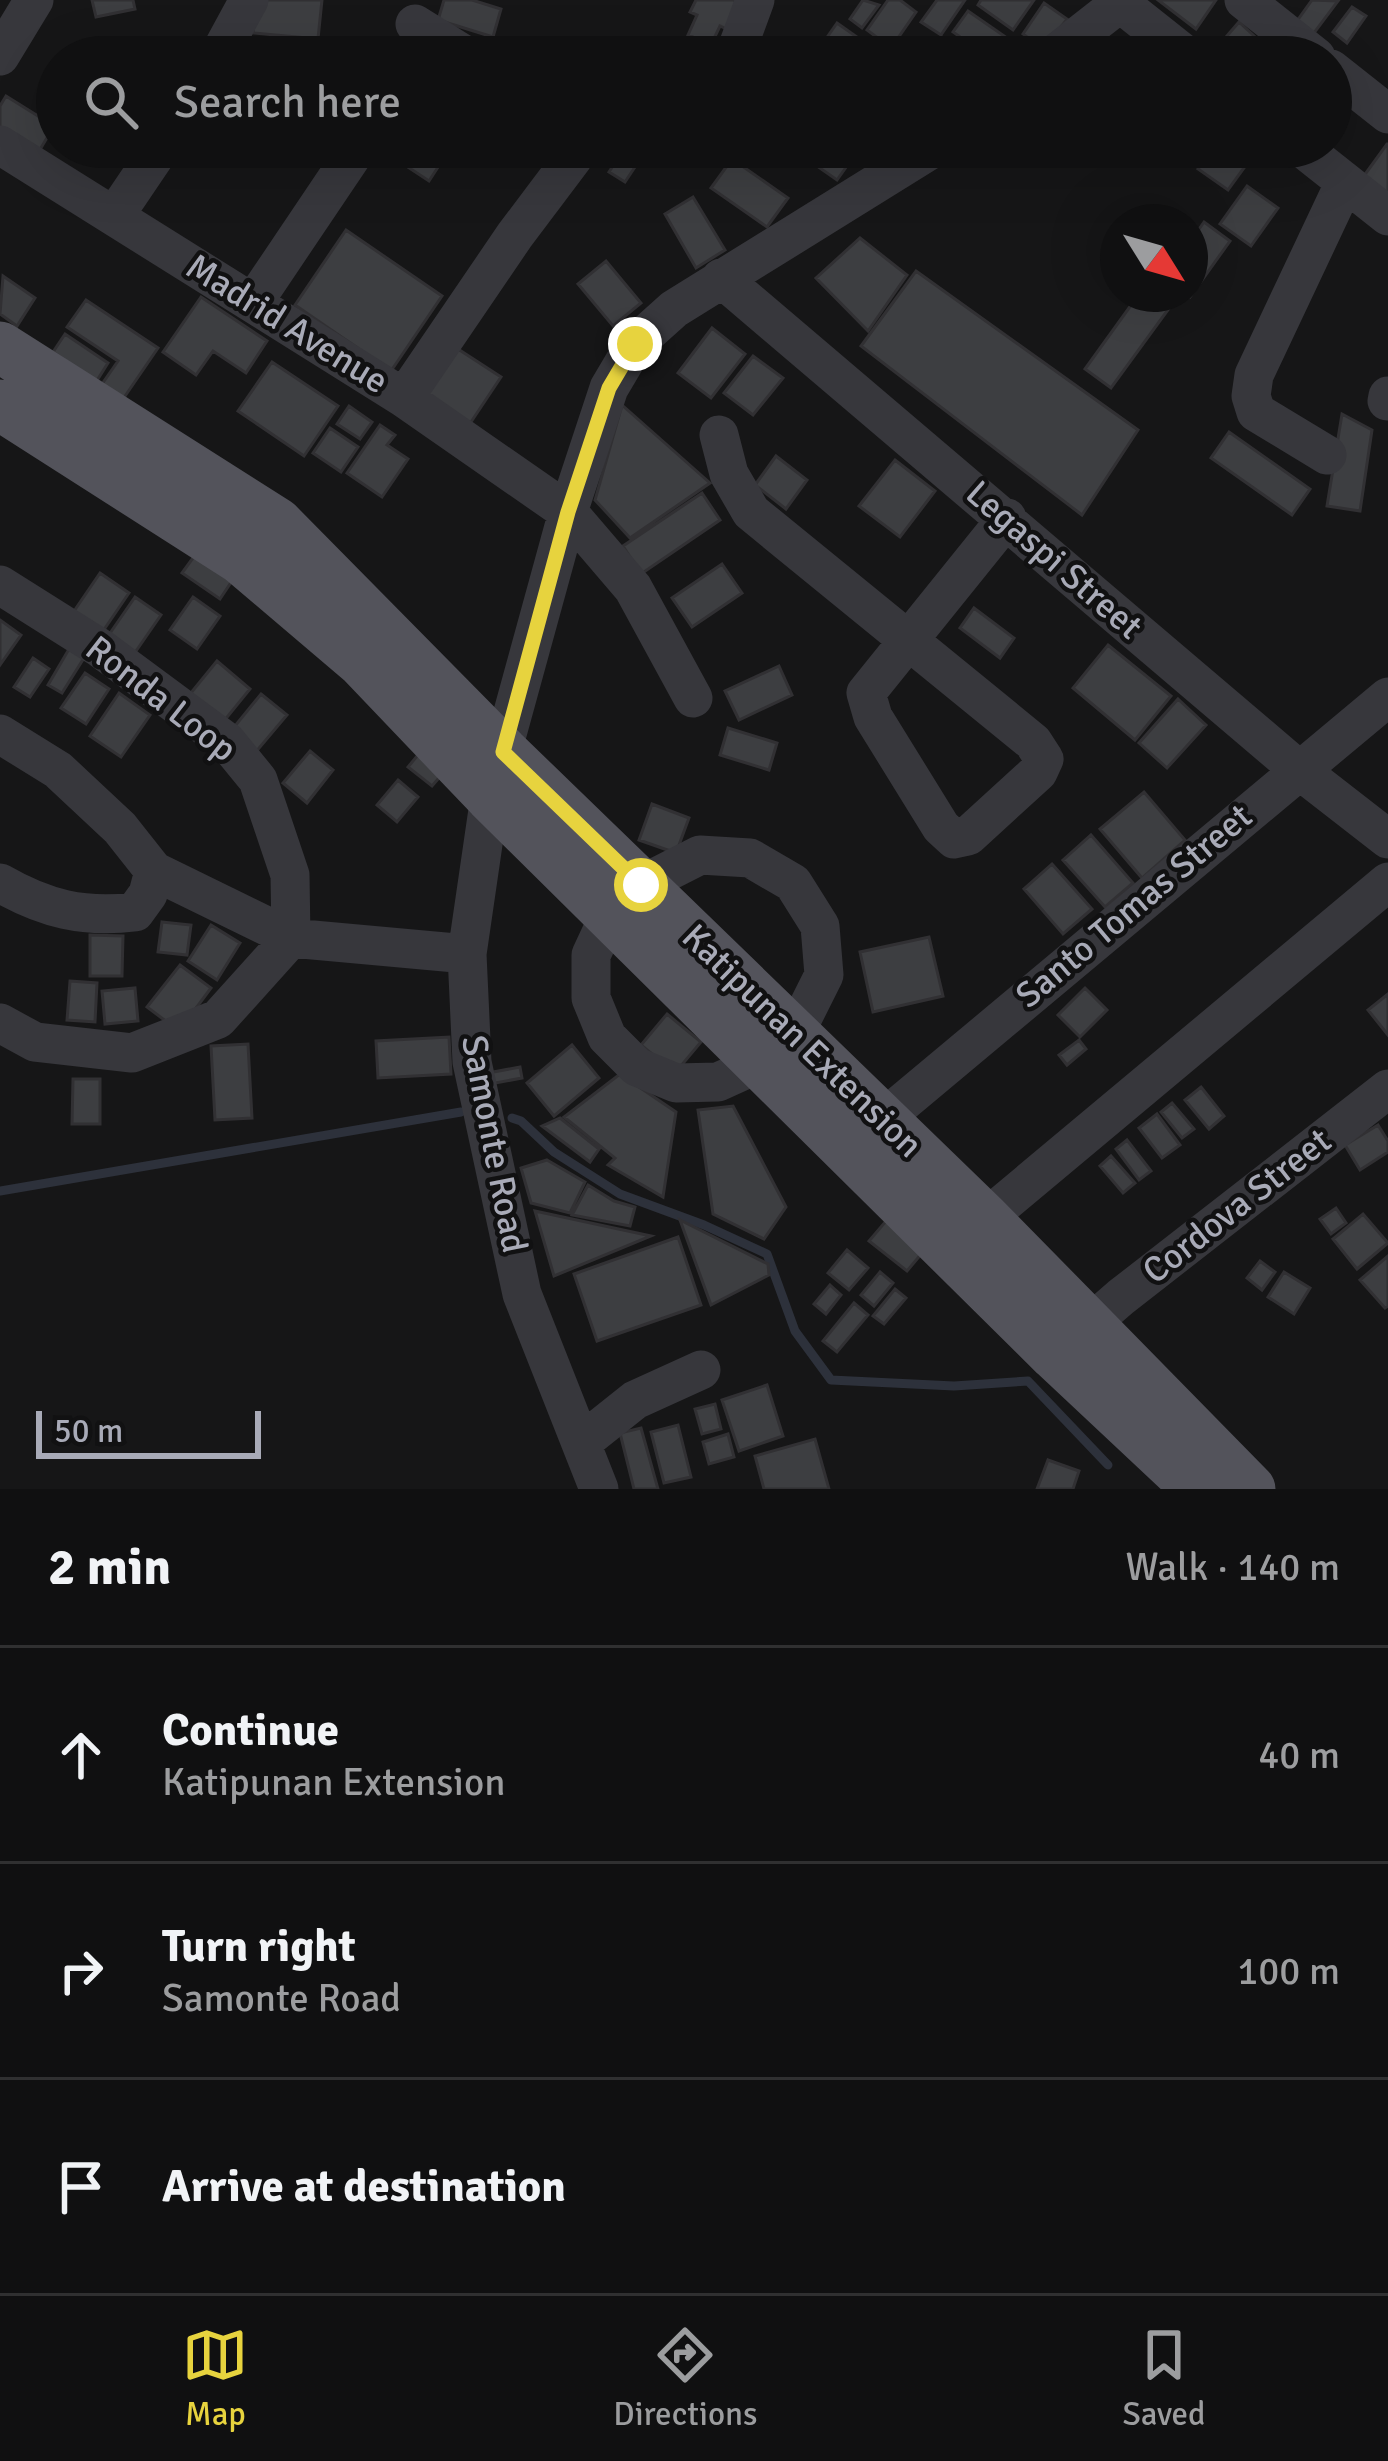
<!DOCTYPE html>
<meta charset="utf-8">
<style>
:root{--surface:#101011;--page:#19191a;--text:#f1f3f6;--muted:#9c9d9f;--line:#303031;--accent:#e7d33e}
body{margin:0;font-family:Signika,sans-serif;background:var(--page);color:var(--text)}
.compass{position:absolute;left:1100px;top:204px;width:108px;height:108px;border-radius:50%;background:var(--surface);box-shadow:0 12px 48px #0002;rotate:127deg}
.scale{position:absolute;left:36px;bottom:30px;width:225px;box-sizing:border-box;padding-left:12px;border:6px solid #a8aab7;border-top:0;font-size:33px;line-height:42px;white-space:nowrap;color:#a8aab7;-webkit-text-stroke:9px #111112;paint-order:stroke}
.stop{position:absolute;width:36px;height:36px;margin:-27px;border:9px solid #e7d33e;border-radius:50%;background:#fff}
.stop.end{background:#e7d33e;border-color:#fff;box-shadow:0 3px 12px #0008}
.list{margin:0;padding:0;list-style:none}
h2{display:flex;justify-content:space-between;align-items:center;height:156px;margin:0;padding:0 48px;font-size:51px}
h2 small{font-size:39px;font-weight:400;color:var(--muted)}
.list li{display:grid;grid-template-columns:78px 1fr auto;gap:36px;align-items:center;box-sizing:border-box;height:216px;padding:0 48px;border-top:3px solid var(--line)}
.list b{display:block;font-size:45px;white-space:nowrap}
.list p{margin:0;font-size:39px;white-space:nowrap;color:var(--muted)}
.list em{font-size:39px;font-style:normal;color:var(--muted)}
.icon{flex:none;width:66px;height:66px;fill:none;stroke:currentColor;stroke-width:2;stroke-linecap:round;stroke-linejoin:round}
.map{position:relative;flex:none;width:1388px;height:1489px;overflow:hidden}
.search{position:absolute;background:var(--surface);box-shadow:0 12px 48px #0002;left:36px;right:36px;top:36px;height:132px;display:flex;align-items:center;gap:30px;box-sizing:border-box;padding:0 42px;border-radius:66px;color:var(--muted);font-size:45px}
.sheet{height:804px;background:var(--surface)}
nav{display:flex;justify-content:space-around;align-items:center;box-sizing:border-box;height:168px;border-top:3px solid var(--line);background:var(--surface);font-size:33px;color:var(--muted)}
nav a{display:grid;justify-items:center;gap:6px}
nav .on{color:var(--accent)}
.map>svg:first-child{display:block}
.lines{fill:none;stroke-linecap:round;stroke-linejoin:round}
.stream{stroke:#2d313b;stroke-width:9}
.building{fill:#3d3e41;stroke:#313033;stroke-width:3}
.minor{stroke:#37373c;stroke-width:39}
.major{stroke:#53535b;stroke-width:51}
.route{stroke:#e7d33e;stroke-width:15}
.labels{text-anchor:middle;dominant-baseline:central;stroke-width:9;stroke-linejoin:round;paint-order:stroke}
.street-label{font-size:36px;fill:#a8aab7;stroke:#111112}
</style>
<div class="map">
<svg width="1388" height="1489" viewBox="0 0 1388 1489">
<rect width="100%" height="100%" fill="#161617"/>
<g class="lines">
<path class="stream" d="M512,1118L521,1121L554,1152L620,1194L704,1225L767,1254L795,1331L831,1380L954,1386L1028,1381L1108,1465
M0,1191L461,1112"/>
</g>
<path class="building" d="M92,0H133L135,9L96,17Z
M257,0H322L318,39L253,33Z
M444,0H472L501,9L493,37L438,20Z
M696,0H733L744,5L731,31L720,26L711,45L688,35L697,15L690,12Z
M863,0L879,5L862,28L850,19Z
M888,0H900L916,12L891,48L867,30Z
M937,0H965L941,35L921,22Z
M981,0H1034L1013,30L978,5Z
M1158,0H1216L1196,29Z
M1312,0L1338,1L1314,33L1297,21Z
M1044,3L1067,19L1044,50L1023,34Z
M1352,7L1366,16L1347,43L1333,32Z
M968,11L1010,40L997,57H988L953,32Z
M1239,22L1264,45L1253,57H1219L1213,52Z
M837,23L857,37L843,56L823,43Z
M942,37L953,46L945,57H935L930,54Z
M871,41L886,52L883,57L861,55Z
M1130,41L1153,57H1118Z
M6,96L54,126L38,153L0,129V106Z
M1387,144H1388V205L1358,184Z
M384,147H434L446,155L429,181L382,150Z
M625,147L643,155L625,182L609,172Z
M834,147L852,159L837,180L791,148Z
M863,147H902L888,168Z
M1214,147L1257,150L1228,190L1198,169Z
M732,159L788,198L767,227L711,188Z
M1247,186L1278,208L1251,246L1220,224Z
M693,197L725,250L696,268L665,214Z
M1204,222L1230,241L1190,297L1185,294H1190V242Z
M346,230L442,296L391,371L295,305Z
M860,238L907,275L868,331L816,278Z
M606,261L641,303L613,326L578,284Z
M916,271L1138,430L1082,515L861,346Z
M3,276L35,298L17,326L0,314Z
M1139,294H1152L1170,307L1111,388L1085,369Z
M201,297L267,341L246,373L213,351L196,375L163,352Z
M86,300L158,348L121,402L100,387L118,361L67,327Z
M712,328L745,354L711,398L678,373Z
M65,334L108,363L96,382L53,352Z
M458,349L501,377L467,428L424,399Z
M753,356L783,378L753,415L724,393Z
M272,362L338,406L304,456L238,411Z
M622,405L710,483L630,538L595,500Z
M349,406L372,422L360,439L337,424Z
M1342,414L1372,430L1360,511L1327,506Z
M380,425L395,435L387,445L408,459L382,497L347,473Z
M330,428L358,447L341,472L313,453Z
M1229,432L1310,489L1292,515L1211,458Z
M776,456L807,480L786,509L755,485Z
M895,460L935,491L900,537L859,506Z
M702,493L720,520L641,574L623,546Z
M195,555L232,581L220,599L182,573Z
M722,564L742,593L692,627L672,598Z
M100,573L129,593L101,634L72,614Z
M135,597L161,615L134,654L108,636Z
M193,597L220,616L197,649L170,630Z
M974,608L1014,638L1000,658L960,628Z
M0,620L21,635L0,665Z
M1108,645L1171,696L1135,740L1073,688Z
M69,649L84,658L62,693L48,685Z
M33,658L49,669L30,697L14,687Z
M217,661L250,689L224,721L190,694Z
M779,666L792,695L739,720L725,691Z
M85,673L109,689L86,724L61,708Z
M119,693L150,715L121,757L90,736Z
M261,694L287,715L255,753L230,732Z
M1178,699L1206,725L1167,768L1139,743Z
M728,728L777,743L769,770L720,755Z
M422,750L446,770L432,786L408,767Z
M310,751L333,770L307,803L283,783Z
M398,780L418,797L397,822L377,805Z
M1144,792L1185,840L1142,878L1100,829Z
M652,804L689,818L676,853L639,840Z
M1091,835L1133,883L1105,907L1063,860Z
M1052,864L1092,909L1063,934L1024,889Z
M162,922L191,925L187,955L158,952Z
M211,925L240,943L217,980L188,961Z
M90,935L123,936L122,976H90Z
M929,937L943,996L873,1012L860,952Z
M180,965L211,988L179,1031L147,1007Z
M70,981L97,983L95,1022L67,1020Z
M135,988L138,1021L105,1024L102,991Z
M1085,988L1107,1010L1080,1037L1058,1015Z
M1388,994V1035L1368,1010Z
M667,1014L701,1042L675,1073L641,1045Z
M449,1037L451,1074L378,1078L376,1041Z
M1079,1040L1086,1049L1067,1065L1059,1055Z
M248,1044L252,1118L215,1120L211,1046Z
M572,1045L599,1078L554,1116L527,1083Z
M520,1067L522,1078L490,1084L488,1073Z
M620,1074L676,1112L663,1197L608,1165L615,1158L564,1117Z
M73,1079H100V1124H72Z
M1201,1087L1224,1116L1209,1129L1185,1100Z
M1172,1103L1194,1129L1182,1138L1161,1112Z
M733,1106L786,1207L764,1239L713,1214L698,1110Z
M1157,1114L1180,1145L1162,1158L1139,1128Z
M560,1118L599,1149L590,1162L542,1126Z
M1378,1125L1388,1141V1152L1360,1170L1345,1145Z
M1127,1140L1151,1171L1139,1180L1116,1149Z
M1111,1156L1135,1183L1123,1193L1100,1166Z
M547,1160L585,1182L570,1213L531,1203L521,1168Z
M588,1185L614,1201L635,1207L630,1226L572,1215Z
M1336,1208L1346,1223L1331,1234L1320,1219Z
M535,1211L651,1236L554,1276Z
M1363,1214L1388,1243L1357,1269L1333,1239Z
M680,1220L768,1264L769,1275L711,1305Z
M886,1221L923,1252L907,1271L869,1241Z
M678,1237L701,1305L597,1341L574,1274Z
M847,1250L868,1268L849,1290L828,1273Z
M1388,1256V1306L1385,1308L1360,1280Z
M1260,1261L1275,1272L1262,1290L1247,1278Z
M880,1272L893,1283L874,1306L861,1295Z
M1284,1272L1310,1288L1294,1314L1268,1297Z
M830,1285L841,1295L826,1314L814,1304Z
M895,1289L906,1298L884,1324L873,1316Z
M854,1303L868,1315L837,1352L823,1341Z
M767,1385L783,1436L739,1451L722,1400Z
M715,1404L721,1429L702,1434L695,1409Z
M678,1425L691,1477L664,1483L651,1432Z
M641,1428L658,1489H634L620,1433Z
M728,1434L734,1457L709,1464L703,1442Z
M815,1439L829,1489H764L755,1456Z
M1048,1460L1079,1471L1073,1489H1037Z"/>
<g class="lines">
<path class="minor" d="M1244,0L1316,57
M1120,3L1188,57
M415,24L468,57
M0,56L34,0
M218,57L249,0
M734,57L755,0
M1051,57L1124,0
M1331,69L1388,114
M0,145L404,398L568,512L633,588L693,698
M1301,147L1388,216
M115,215L161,147
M721,278L1298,769L1388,839
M253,303L358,147
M404,398L515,235L573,158V147
M1387,401L1388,396
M719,435L729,474L751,512L1033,742L1044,759L1038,772L968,836L954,839L941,827L873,717L866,693L1007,518
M1327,455L1256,412L1251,396L1254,375L1345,182
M0,585L100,648L227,742L258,780L290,875L291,938L218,1019L132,1053L35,1042L0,1023
M0,734L58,770L120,828L154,871L291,938L467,954
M0,883C45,909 83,918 135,912L148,894L154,871
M760,1063L718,1082L676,1083L637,1067L607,1037L591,998V955L610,914L641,885L700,855L750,858L793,883L820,926L824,975L794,1035
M883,1119L1388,697
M967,1234L1388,882
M1068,1343L1121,1297L1388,1089
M581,1443L635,1400L701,1370
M599,1489L522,1294L472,1062L467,954L490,796L568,512L609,388L635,344L674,309L935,147"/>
<path class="major" d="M0,347L277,523L503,752L985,1219L1250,1489
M0,405L241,559L361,661L490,796L1055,1355L1198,1489"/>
</g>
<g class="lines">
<path class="route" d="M635,344L609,388L568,512L503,752L641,885"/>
</g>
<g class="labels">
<g class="street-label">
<text transform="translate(287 324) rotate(32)">Madrid Avenue</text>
<text transform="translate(1054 560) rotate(41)">Legaspi Street</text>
<text transform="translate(161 699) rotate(38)">Ronda Loop</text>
<text transform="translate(1134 906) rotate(-40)">Santo Tomas Street</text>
<text transform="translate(802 1041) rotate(44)">Katipunan Extension</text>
<text transform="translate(494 1144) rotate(79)">Samonte Road</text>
<text transform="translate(1237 1206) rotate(-38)">Cordova Street</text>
</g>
</g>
</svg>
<svg class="compass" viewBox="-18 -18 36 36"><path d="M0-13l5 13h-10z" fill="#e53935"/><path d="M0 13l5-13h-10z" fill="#9c9d9f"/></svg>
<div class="scale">50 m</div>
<div class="stop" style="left:641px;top:885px"></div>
<div class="stop end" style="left:635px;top:344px"></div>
<div class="search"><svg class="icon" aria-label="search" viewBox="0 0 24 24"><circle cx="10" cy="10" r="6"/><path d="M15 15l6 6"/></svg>Search here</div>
</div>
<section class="sheet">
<h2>2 min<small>Walk · 140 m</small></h2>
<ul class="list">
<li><svg class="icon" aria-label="ahead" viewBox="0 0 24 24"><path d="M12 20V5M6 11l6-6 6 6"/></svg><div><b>Continue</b><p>Katipunan Extension</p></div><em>40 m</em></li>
<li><svg class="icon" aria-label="right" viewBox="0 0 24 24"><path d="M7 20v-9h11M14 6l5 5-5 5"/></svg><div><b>Turn right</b><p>Samonte Road</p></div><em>100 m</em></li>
<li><svg class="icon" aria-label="arrive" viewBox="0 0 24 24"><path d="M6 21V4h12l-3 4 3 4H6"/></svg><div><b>Arrive at destination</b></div></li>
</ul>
</section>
<nav>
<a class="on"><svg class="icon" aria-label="map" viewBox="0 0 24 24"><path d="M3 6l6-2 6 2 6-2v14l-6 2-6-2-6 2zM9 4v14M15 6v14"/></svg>Map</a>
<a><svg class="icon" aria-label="directions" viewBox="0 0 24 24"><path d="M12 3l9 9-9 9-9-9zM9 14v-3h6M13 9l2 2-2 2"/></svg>Directions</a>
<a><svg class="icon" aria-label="saved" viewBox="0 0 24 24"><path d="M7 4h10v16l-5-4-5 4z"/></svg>Saved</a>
</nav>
